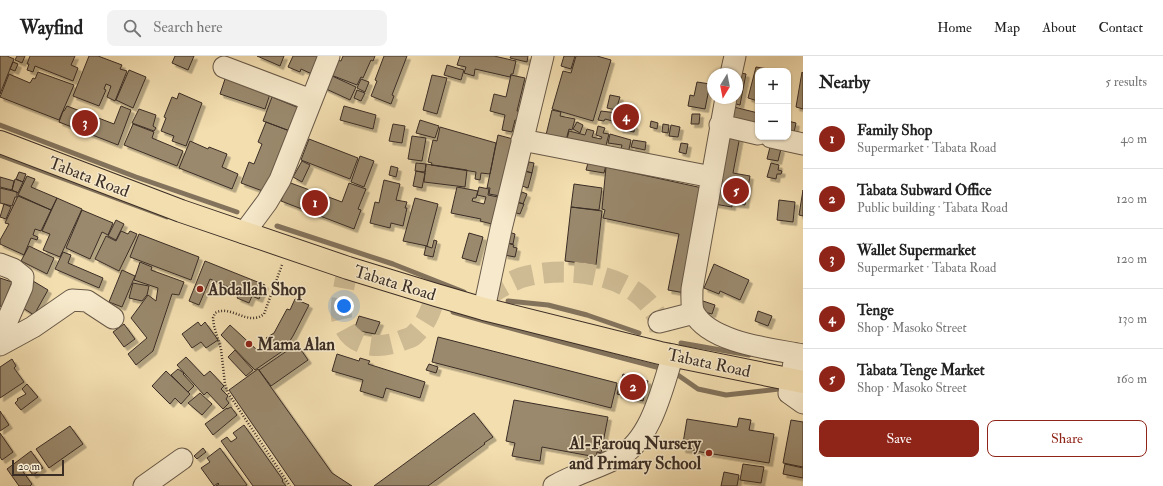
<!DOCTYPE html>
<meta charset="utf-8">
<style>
:root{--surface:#fff;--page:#f2f2f2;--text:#222;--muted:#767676;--line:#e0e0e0;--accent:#8f2418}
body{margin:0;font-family:"IM FELL Double Pica",serif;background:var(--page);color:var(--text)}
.controls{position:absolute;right:12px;top:12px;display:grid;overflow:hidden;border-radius:8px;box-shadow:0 1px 3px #0004}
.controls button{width:36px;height:36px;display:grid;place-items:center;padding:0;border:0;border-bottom:1px solid var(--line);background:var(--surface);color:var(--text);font:20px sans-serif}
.compass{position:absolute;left:707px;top:12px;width:36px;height:36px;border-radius:50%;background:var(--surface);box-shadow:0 1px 3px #0004;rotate:190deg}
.scale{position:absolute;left:12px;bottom:10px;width:52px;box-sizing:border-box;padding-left:4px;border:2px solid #3a2d25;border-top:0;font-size:11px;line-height:14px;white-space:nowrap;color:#3a2d25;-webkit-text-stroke:3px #f7eacc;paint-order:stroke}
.you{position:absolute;left:344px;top:250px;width:14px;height:14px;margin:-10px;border:3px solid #fff;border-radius:50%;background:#1a73e8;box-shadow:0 0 0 6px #1a73e833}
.badge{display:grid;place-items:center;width:26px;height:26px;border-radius:50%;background:var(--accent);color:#fff;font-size:13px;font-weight:700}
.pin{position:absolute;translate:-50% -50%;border:2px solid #fff;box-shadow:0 1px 4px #0006}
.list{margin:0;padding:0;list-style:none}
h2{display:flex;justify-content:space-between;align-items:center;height:52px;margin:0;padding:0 16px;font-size:17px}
h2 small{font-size:13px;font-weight:400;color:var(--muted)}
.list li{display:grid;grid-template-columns:26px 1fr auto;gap:12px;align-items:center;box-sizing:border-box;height:60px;padding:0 16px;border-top:1px solid var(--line)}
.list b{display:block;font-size:15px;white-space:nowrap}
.list p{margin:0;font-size:13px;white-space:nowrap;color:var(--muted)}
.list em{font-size:13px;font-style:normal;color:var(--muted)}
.actions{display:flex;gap:8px;padding:12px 16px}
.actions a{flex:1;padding:9px 0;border:1px solid var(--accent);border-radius:8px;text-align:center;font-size:14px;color:var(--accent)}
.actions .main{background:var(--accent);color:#fff}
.icon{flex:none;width:22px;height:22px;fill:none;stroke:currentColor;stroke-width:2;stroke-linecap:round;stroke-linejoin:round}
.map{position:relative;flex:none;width:803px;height:430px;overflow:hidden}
header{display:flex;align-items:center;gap:24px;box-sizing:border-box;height:56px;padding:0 20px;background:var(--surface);border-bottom:1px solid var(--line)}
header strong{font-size:19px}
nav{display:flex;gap:22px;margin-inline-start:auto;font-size:14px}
.search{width:280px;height:36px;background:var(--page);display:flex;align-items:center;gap:10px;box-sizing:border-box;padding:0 14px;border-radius:8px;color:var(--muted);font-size:15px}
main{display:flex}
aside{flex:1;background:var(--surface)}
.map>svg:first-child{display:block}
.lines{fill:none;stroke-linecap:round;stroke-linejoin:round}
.stream{stroke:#83735c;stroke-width:5}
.building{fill:#9a896d;stroke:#3a2d25;filter:url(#shadow)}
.minor-tunnel{stroke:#cebb94;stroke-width:21;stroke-dasharray:21 10;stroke-linecap:butt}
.minor-casing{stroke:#685948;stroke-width:23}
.major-casing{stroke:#3a2d25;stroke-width:24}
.path{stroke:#3a2d25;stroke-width:2.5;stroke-dasharray:1 2;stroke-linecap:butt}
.minor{stroke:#f7eacc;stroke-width:21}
.major{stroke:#f3deb0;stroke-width:22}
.poi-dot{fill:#8f2418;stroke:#f7eacc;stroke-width:1.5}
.labels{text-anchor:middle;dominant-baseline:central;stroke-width:3;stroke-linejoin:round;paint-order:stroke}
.street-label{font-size:17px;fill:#3a2d25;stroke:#f7eacc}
.poi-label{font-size:17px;font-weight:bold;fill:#3a2d25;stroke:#f7eacc;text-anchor:start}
</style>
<header>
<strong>Wayfind</strong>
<div class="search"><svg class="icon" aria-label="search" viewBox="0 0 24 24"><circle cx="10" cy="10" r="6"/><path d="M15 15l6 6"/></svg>Search here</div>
<nav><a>Home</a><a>Map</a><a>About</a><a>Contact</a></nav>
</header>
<main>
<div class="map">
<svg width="803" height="430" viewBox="0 0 803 430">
<defs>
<filter id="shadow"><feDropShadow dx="3.5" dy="3.5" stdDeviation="0" flood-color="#0004"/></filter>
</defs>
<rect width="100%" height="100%" fill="#f3deb0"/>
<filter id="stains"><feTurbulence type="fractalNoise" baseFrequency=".005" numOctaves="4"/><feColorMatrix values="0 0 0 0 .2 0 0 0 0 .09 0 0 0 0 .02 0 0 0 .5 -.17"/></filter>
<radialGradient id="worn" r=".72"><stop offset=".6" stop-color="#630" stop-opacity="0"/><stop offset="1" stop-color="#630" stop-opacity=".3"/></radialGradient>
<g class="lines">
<path class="stream" d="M0,69L136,121L237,156
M0,99L167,161
M277,170L393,208L464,236
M508,245L548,249L587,259L639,277
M453,256C522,276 591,294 660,312
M681,287L749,299
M675,317L698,333L726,339L779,333"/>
</g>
<path class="building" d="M0,0H7L14,3L0,38Z
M17,0H25L22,7L15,4Z
M30,0H75L71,9L78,12L73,25L35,10L33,16L27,14L29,8H27Z
M89,0H98L122,9L120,13L127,15L115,45L107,41L111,30L106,28L104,33L106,34L99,50L73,40Z
M175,0H194L188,14L172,7Z
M257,0H284L280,10Z
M293,0H322L314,19L301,13L300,16L288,11Z
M343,0H375L373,5L371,4L363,22L361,21L357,29L331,19L337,4L341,5Z
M384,0H407L392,39L394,40L391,48L371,40L377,25L375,24Z
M460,0H494L516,5L513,18H511L510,21L475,13L474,20L464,17L466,11L457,9Z
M511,0H528L527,6L510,2Z
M564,0H575L571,13L561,10Z
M576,0H597L611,4L593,65L552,53L563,15L571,17Z
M13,6L18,8L15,15L10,13Z
M447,9L464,14L461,24L444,19Z
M756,11L768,13L767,15H758V45L748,42Z
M129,14L146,21L133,52L116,44Z
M38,16L74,29L59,64L0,41L9,18L30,27L33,22L35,23Z
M736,16L746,18L740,49L729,46L730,42H737V18Z
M802,16L803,17V53L796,51Z
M227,17L272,32L265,53L220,38Z
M330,19L356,31L350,44L324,32Z
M432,19L447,22L437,58L423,54Z
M511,19L525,22L517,55L521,56L519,65L515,64L512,76L502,74L505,59L490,55L494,38L506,41Z
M361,23L369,26L365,36L357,32Z
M697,26L710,28L705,53L688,50L690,39L694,40Z
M357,34L365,37L361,45L354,42Z
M179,37L202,47L186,90L172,85L174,80L161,75L166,62L164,61L172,41L177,43Z
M610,39L620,41L616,54L607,52Z
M272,41L304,54L293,76L263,65Z
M67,50L114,68L121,50L131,54L118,89L59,66L63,55H64Z
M344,50L376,59L373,73L340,64Z
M734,51L758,57V73L730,66Z
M139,53L156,59L153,70L156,72L154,75L132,67Z
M552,54L561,56L560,60L575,63L572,74L569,73L566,84L546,79Z
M601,55L617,57L618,59L616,66L605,63L604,65L598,64Z
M623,58L634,61L632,67L635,70L634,76L619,73Z
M692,58H700L699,68H691Z
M420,64L439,70L435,82L416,77Z
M651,65L658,67L657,73L650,71Z
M788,65L796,67L793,81L788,80Z
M266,66L292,76L268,137L241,127L249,106L254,108L262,88L258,86Z
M577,66L583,69L580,77L573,73Z
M133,68L154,76L152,82L183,95L177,110L124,89Z
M393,68L405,70L402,87L389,85Z
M663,68L669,69L668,77L662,76Z
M671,69L680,71L678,81L669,80Z
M598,70L605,72L603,77L609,78L605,93L567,83L569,75L585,79L587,73L594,75L592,81L601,83L602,81L596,79Z
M440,71L496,87L490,118L481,117L480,124L475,123L476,116L431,109L432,107L428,106L433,84L437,85Z
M610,78L631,84L628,98L620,97L622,89L608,87Z
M726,78L740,80L733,117L750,120L745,149L732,147V151L714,148Z
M498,79L513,83L500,140L489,138L490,132H487Z
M412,80L426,82L422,105L408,103Z
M309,83L358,102L350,123L301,104Z
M633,84L646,86L645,94L631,91Z
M190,85L208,93L209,91L227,98L222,111L238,118L232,133L179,112Z
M681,87L688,88L686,98L679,96Z
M770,91L781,93L778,105L767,103Z
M360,100L374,105L364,131L351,126Z
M302,105L310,109L302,126L293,121Z
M529,106L534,107L532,117L526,115Z
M416,107L426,108L425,116L415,115Z
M588,107L606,109L604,117L586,114Z
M771,107L779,109L778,114L782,115L781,118H777L776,123L767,121Z
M426,108L467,114L465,131L424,126Z
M391,110L398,112L396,121L389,119Z
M606,111L707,133L685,237L668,234L679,178L603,162L605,154L602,153Z
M416,115L425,117L422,132L413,130Z
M524,115L532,117L528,132L522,130L525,120L522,119Z
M19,116L26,118L23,126L16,123Z
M27,120L35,123L31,131L57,142L51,154L18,139Z
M0,121L14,125L12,134L0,131Z
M15,123L23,126L18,137L12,134Z
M384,124L400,128L396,144L407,146L405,152H407L403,170L391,167L390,172L370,167L375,146L379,147Z
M288,126L342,146L349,127L366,133L358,153L361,154L354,173L281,145Z
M574,128L602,132L599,154L571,151Z
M457,131L478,135L476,142H473L472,145L484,148L486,141L477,139L479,131L489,133L488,139L498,141L492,168L480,165L481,163L451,157Z
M0,132L17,136V141H15L12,150L0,147Z
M803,134V160L799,159Z
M522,136L527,138L523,148L517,146Z
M18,140L51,154L41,175L35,173L33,179L38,181L37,184L31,182L24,199L0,188V184L9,168L5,167Z
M57,142L82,153L60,201L43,194L50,178L42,175Z
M415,142L438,148L427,190L403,185Z
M779,144L795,146L793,166L777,164Z
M517,146L524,148L520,158L513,156Z
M4,148L11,151L6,163L0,161Z
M571,151L602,155L596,209L565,205Z
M82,154L113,167L108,179L102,176L90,203L66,192Z
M116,164L124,168L116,184L108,180Z
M121,175L128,178L130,175L137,178L119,215L95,203L106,180L116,185Z
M509,176L515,178L513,188L506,187Z
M469,177L483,181L476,206L462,202Z
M139,178L199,201L191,224L130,201Z
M434,184L437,185L433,201L424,199L426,190L432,192Z
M507,187L514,189L513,191L517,192L515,201L504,199Z
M29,190L54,202L47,218L21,205Z
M63,196L71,199L68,207L103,222L99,232L55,213Z
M205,205L265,229L259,243L252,240L249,247L237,242L240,236L210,223L199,249L189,245Z
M140,206L152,211L151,214L184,226L179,239L172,238L153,295L136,309L128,298L147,282L131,262L148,239L156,245L158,232L134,224Z
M714,208L749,224L740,244L720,235L719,238L704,232Z
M122,214L135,220L122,251L109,246Z
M0,222L12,226L2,251L0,250Z
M33,225L48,234L34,259L18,249Z
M133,227L149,230L147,239L142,245L129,242Z
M295,243L309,249L293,280L284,294L255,314L221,279L230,269L258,295L269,286L266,282L274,277L287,253L290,254Z
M700,244L715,249L712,258L697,254Z
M758,255L772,260L768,270L755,265Z
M359,260L380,266L375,278L354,274Z
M198,266L201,270L205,266L218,284L206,292L201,286L192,292L182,278Z
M124,268L135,283L124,291L113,276Z
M438,281L617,327L611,352L432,306Z
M297,288L308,304L271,330L259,314Z
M235,294L253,314L246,320L228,301Z
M337,298L359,305L360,302L370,305L368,308L425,326L420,342L386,332L383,342L360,335L363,324L332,315Z
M186,301L204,320L210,315L224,330L221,333L228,340L226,343L229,347L223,353L207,336L204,339L177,309Z
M12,303L16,310L14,312L24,326L0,342V311Z
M429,308L438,311L436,317L426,314Z
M178,313L184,317L183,318L194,330L188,336L171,319Z
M258,313L332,417L352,430H295L229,334Z
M166,315L190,338L181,348L175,342L170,348L152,330Z
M623,318L648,325L643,345L617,338Z
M27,328L38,341L21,354L15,347L18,344L17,343L26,338L22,333Z
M200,337L212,348L202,359L188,347Z
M514,344L608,361L601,397L597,396L596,401L542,391L540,405L512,400L515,387L506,385Z
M231,351L237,359L213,379L205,368L227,352V353Z
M0,355L9,369L0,375Z
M474,357L493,381L484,387L485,388L428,430H374Z
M739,362L751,364L749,374L774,378L769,407L682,393L687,363L737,371Z
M791,364L803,366V411L783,407Z
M244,369L283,424L282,425L286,430H253L221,385L227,381L231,386L237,382L233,377Z
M70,370L83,388L49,412L36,393Z
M0,377L13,396L2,404L0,401Z
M203,392L206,396L197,403L194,400Z
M220,392L247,429L245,430H216L219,428L218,427L214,430L201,412L210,406L207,402Z
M31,395L43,412L33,419L26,410L21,413L32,428L30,430H19L7,413Z
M743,408L764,411L761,427L740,424Z
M785,408L803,412V422L783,418Z
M724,416L739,419L737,430H721Z"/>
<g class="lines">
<path class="minor-tunnel" d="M348,212C345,224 339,252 342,264C349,292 380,294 403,284C406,283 411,282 414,279C427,267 430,256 436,239
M486,240C499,233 513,223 527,220C567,210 630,217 654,255C662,267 660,283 660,297"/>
<defs>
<path id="minor" d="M224,11L311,44
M731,18L735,0
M726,42L692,233C692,240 691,251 694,257C710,287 773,293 803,299
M720,69L758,78
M771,81L803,88
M522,84L712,121
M244,177L267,146L280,124L329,0
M0,208L13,213L23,221L22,231L0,281
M484,253L501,173L543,0
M659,266L694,257
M0,289L33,271L72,244L87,245L113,262
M794,306L789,337L803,347
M144,430L182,403
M554,430C575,418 598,412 619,401C652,383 662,332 673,299"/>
<path id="major" d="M0,86L181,155L348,212L436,239L484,253L660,297L803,326"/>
</defs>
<use href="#minor" class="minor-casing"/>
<use href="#major" class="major-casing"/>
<path class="path" d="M282,209L264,258C248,271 231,248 215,257L213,262L214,270L221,293L225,328L228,337L290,430"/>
<use href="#minor" class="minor"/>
<use href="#major" class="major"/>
</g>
<g class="poi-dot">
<circle cx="200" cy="233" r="4"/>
<circle cx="249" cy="288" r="4"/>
<circle cx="709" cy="397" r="4"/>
</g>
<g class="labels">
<g class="street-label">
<text transform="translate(89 121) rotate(21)">Tabata Road</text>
<text transform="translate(395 227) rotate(17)">Tabata Road</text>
<text transform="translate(709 307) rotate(12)">Tabata Road</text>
</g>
<g class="poi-label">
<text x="208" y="233">Abdallah Shop</text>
<text x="257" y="288">Mama Alan</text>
<text x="701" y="387" text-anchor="end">Al-Farouq Nursery<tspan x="701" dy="20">and Primary School</tspan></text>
</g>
</g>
<rect width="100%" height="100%" filter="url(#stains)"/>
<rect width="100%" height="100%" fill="url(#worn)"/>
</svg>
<div class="controls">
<button>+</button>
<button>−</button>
</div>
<svg class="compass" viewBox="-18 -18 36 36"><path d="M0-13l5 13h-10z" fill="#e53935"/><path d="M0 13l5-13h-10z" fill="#767676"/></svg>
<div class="scale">20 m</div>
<div class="you"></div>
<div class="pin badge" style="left:315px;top:147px">1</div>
<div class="pin badge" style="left:633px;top:331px">2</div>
<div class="pin badge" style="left:85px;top:67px">3</div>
<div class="pin badge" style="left:626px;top:61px">4</div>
<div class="pin badge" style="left:736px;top:135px">5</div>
</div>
<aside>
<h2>Nearby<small>5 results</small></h2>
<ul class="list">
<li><span class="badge">1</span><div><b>Family Shop</b><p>Supermarket · Tabata Road</p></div><em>40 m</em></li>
<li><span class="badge">2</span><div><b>Tabata Subward Office</b><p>Public building · Tabata Road</p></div><em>120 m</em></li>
<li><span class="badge">3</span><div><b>Wallet Supermarket</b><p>Supermarket · Tabata Road</p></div><em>120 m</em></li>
<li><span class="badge">4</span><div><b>Tenge</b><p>Shop · Masoko Street</p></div><em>130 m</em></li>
<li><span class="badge">5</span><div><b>Tabata Tenge Market</b><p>Shop · Masoko Street</p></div><em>160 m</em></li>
</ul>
<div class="actions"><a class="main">Save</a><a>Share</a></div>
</aside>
</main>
